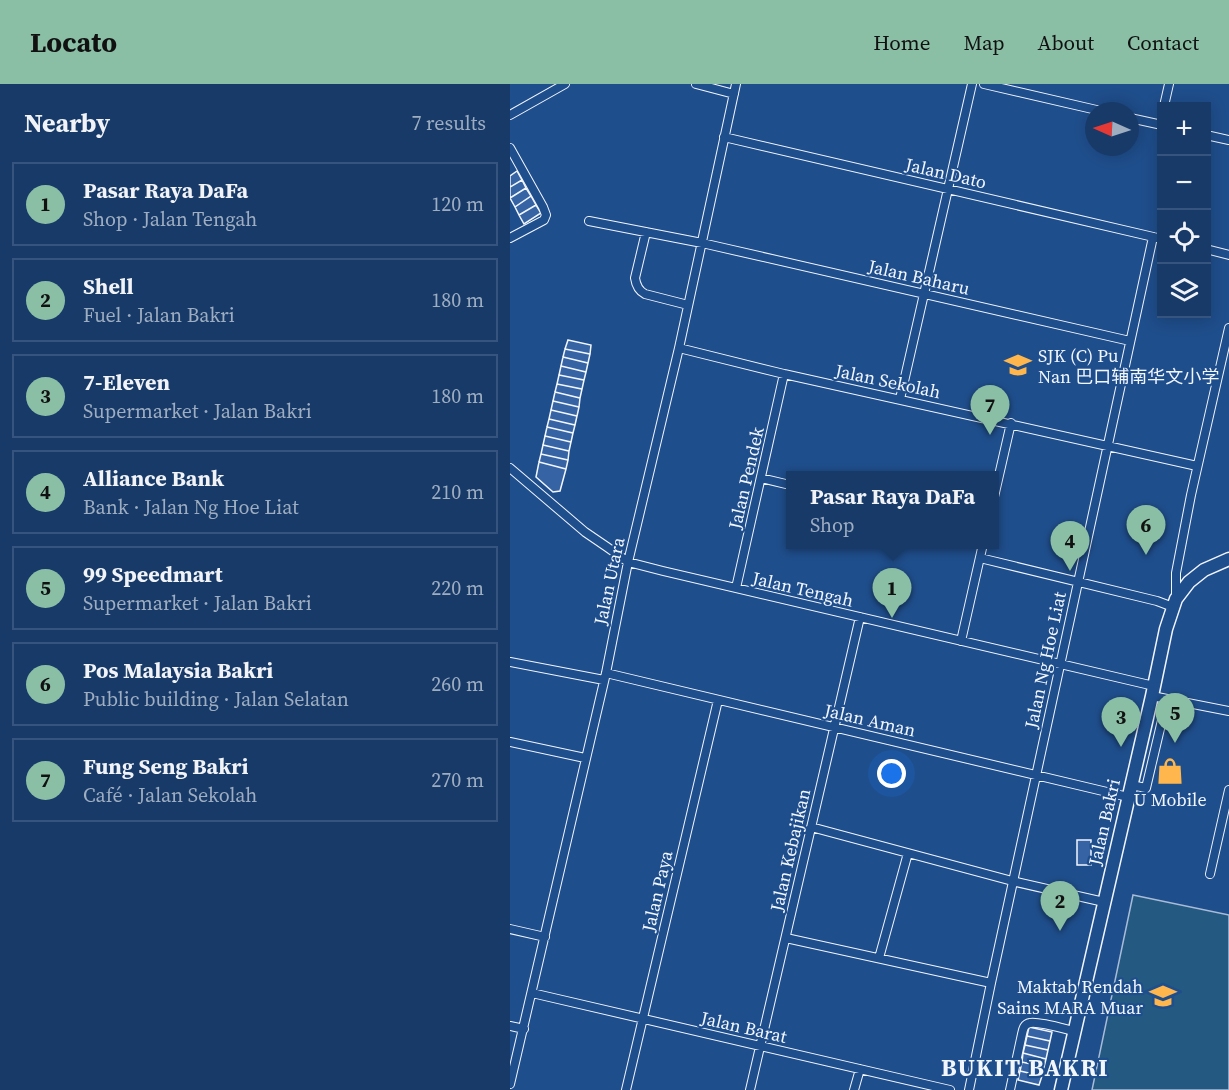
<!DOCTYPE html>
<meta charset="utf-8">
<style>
:root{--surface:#173a69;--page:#20416f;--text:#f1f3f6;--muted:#9eadc0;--line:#36547d;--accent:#8abfa5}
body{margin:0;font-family:"Source Serif 4","Noto Sans SC",serif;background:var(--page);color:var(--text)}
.controls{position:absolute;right:18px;top:18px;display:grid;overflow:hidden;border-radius:0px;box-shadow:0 3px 15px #0003}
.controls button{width:54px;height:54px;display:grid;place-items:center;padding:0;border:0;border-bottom:2px solid var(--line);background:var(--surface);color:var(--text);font:30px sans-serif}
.compass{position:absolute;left:575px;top:18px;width:54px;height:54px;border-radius:50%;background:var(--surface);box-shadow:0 3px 15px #0003;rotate:273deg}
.you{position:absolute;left:382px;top:690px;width:21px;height:21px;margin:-15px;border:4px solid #fff;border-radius:50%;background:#1a73e8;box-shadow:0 0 0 9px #1a73e833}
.badge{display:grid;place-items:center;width:39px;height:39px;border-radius:50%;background:var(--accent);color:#111;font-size:20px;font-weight:700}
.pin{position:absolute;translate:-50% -50px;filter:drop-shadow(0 2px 3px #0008)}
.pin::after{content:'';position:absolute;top:32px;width:21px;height:18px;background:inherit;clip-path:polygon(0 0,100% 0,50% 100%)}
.popup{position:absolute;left:276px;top:387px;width:213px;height:78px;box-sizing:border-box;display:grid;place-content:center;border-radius:0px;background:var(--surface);filter:drop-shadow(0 2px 4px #0005);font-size:20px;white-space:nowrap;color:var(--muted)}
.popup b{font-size:22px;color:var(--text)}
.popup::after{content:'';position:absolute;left:50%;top:100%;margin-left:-12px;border:12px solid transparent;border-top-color:var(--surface)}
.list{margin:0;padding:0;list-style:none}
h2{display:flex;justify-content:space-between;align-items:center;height:78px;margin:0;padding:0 24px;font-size:26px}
h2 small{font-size:20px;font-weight:400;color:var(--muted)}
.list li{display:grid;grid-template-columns:39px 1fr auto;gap:18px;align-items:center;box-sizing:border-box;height:84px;margin:0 12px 12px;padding:0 12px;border:2px solid var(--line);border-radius:0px}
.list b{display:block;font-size:22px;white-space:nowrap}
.list p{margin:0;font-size:20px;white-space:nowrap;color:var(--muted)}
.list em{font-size:20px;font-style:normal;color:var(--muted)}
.icon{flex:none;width:33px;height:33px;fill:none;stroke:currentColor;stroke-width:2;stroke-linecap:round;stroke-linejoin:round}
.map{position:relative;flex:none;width:719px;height:1006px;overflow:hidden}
header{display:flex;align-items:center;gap:36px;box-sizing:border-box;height:84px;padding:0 30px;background:var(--accent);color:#111}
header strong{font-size:28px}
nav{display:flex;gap:33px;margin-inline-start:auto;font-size:21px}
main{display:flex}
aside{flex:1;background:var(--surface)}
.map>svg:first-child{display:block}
.green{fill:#245a82;stroke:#a8bbd7;stroke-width:1.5}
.building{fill:#3563a3;stroke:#f2f6ff;stroke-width:1.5}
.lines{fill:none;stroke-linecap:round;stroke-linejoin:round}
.minor-casing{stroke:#f2f6ff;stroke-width:10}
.primary-casing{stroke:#f2f6ff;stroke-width:15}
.minor{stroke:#1f4e8c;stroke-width:8}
.primary{stroke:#1f4e8c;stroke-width:12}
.labels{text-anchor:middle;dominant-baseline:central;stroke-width:4.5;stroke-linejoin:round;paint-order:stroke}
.street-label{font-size:18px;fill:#f2f6ff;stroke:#1f4e8c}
.poi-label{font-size:18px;fill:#f2f6ff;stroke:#1f4e8c;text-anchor:start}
.district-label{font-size:24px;font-weight:bold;letter-spacing:1.5px;fill:#f2f6ff;stroke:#1f4e8c}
</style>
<header>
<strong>Locato</strong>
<nav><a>Home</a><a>Map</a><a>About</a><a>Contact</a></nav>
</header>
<main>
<aside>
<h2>Nearby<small>7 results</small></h2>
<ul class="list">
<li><span class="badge">1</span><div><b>Pasar Raya DaFa</b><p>Shop · Jalan Tengah</p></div><em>120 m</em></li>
<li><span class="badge">2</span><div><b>Shell</b><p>Fuel · Jalan Bakri</p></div><em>180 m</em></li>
<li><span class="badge">3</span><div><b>7-Eleven</b><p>Supermarket · Jalan Bakri</p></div><em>180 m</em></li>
<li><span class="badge">4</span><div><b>Alliance Bank</b><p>Bank · Jalan Ng Hoe Liat</p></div><em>210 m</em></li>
<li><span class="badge">5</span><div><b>99 Speedmart</b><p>Supermarket · Jalan Bakri</p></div><em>220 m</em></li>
<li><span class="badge">6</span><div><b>Pos Malaysia Bakri</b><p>Public building · Jalan Selatan</p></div><em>260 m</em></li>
<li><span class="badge">7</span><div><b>Fung Seng Bakri</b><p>Café · Jalan Sekolah</p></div><em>270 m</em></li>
</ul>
</aside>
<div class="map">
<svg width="719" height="1006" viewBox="0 0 719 1006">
<rect width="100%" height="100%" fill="#1f4e8c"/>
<path class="green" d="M623,811L719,831V1006H582Z"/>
<path class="building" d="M7,87L12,96L0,103V92Z
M12,96L16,104L0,114V103Z
M16,104L21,112L5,123L0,114Z
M21,112L26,121L9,131L5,123Z
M26,121L31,129L14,140L9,131Z
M58,256L81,261L80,270L55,265Z
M55,265L80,270L78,279L53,273Z
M53,273L78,279L76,288L51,282Z
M51,282L76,288L74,296L49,291Z
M49,291L74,296L72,305L47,300Z
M47,300L72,305L70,314L45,308Z
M45,308L70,314L69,323L43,317Z
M43,317L69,323L67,332L41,326Z
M41,326L67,332L65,341L39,335Z
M39,335L65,341L63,349L37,343Z
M37,343L63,349L61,358L35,352Z
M35,352L61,358L59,367L33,361Z
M33,361L59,367L58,376L31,370Z
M31,370L58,376L56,385L29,378Z
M29,378L56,385L50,407L43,408L26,393Z
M567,756H581V781H567Z
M519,943L542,948L540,957L517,952Z
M517,952L540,957L538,966L515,961Z
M515,961L538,966L536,975L513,969Z
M513,969L536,975L534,983L512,978Z
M512,978L534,983L532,992L510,987Z
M510,987L532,992L529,1001L508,996Z"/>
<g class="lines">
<defs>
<path id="minor" d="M186,0L224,10
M474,0L591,27
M654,22L659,0
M0,31L55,0
M620,34L652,41
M696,51L719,56
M214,53L652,155
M0,64L33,123L36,131L34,136L0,154
M79,137L192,159L620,257
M136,148L125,194C126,201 129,207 135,210L178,221
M696,165L719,171
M169,264L274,290L687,382
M390,315L462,0
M0,384L75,448L97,463L118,478L153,487L644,602
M251,394L280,401
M484,413L501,339
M470,474L647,517L663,523
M226,504L274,290
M666,513V489L681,411L719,244
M451,557L473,460
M0,578L94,596
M96,589L618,713
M642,612L719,627
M0,658L75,674
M621,701L636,704L657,615
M301,743L506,798L594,818
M700,790L719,706
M0,845L35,853
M276,854L481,899
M369,874L398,769
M22,909L440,1006
M0,942L14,945
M0,1000L96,589L118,478L169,264L226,0
M116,1006L208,616
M240,1006L350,533
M344,1006L350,985
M459,1006L481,899L643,153
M500,1006L512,950C513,945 514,940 520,939C528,937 555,945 564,947"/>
<path id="primary" d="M551,1006L642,612L656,545L666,515L679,498L694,486L719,475"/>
</defs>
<use href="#minor" class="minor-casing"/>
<use href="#primary" class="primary-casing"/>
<use href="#minor" class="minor"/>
<use href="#primary" class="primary"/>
</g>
<defs>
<symbol id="school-bare" viewBox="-9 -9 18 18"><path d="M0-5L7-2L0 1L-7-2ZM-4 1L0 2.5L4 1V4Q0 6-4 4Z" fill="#ffb74d" stroke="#1f4e8c" stroke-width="2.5" paint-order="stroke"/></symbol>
<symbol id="shop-bare" viewBox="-9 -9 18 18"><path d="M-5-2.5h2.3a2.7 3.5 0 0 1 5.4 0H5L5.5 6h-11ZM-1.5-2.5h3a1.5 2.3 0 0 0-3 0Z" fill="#ffb74d" stroke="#1f4e8c" stroke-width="2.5" paint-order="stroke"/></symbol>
</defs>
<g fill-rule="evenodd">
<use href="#school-bare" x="489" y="262" width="38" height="38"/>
<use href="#shop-bare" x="641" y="668" width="38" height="38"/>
<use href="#school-bare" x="634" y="893" width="38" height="38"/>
</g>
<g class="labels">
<g class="street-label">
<text transform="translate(436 89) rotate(13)">Jalan Dato</text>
<text transform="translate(409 193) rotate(13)">Jalan Baharu</text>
<text transform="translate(378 297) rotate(12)">Jalan Sekolah</text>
<text transform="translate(236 394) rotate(-77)">Jalan Pendek</text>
<text transform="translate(99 497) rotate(-78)">Jalan Utara</text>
<text transform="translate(293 505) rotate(13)">Jalan Tengah</text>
<text transform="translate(535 576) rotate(-78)">Jalan Ng Hoe Liat</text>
<text transform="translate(360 636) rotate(13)">Jalan Aman</text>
<text transform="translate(594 738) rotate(-77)">Jalan Bakri</text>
<text transform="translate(280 766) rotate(-77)">Jalan Kebajikan</text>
<text transform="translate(147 807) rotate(-77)">Jalan Paya</text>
<text transform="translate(234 943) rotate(13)">Jalan Barat</text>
</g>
<g class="poi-label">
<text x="528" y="271">SJK (C) Pu<tspan x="528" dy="21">Nan 巴口辅南华文小学</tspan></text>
<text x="660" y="715" text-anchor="middle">U Mobile</text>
<text x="633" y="902" text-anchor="end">Maktab Rendah<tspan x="633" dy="21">Sains MARA Muar</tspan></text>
</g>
<g class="district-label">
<text x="515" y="983">BUKIT BAKRI</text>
</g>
</g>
</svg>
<div class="controls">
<button>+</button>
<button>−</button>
<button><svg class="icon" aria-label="locate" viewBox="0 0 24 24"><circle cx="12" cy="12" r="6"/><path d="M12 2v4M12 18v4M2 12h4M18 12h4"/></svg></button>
<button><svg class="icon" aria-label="layers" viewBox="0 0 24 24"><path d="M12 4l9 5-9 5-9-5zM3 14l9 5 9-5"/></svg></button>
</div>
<svg class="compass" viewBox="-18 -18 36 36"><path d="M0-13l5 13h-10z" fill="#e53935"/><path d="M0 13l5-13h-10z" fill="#9eadc0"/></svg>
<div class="you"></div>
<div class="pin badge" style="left:382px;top:534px">1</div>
<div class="popup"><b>Pasar Raya DaFa</b>Shop</div>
<div class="pin badge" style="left:550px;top:847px">2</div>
<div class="pin badge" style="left:611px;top:663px">3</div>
<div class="pin badge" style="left:560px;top:487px">4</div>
<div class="pin badge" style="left:665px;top:659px">5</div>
<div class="pin badge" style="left:636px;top:471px">6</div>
<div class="pin badge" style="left:480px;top:351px">7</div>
</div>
</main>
